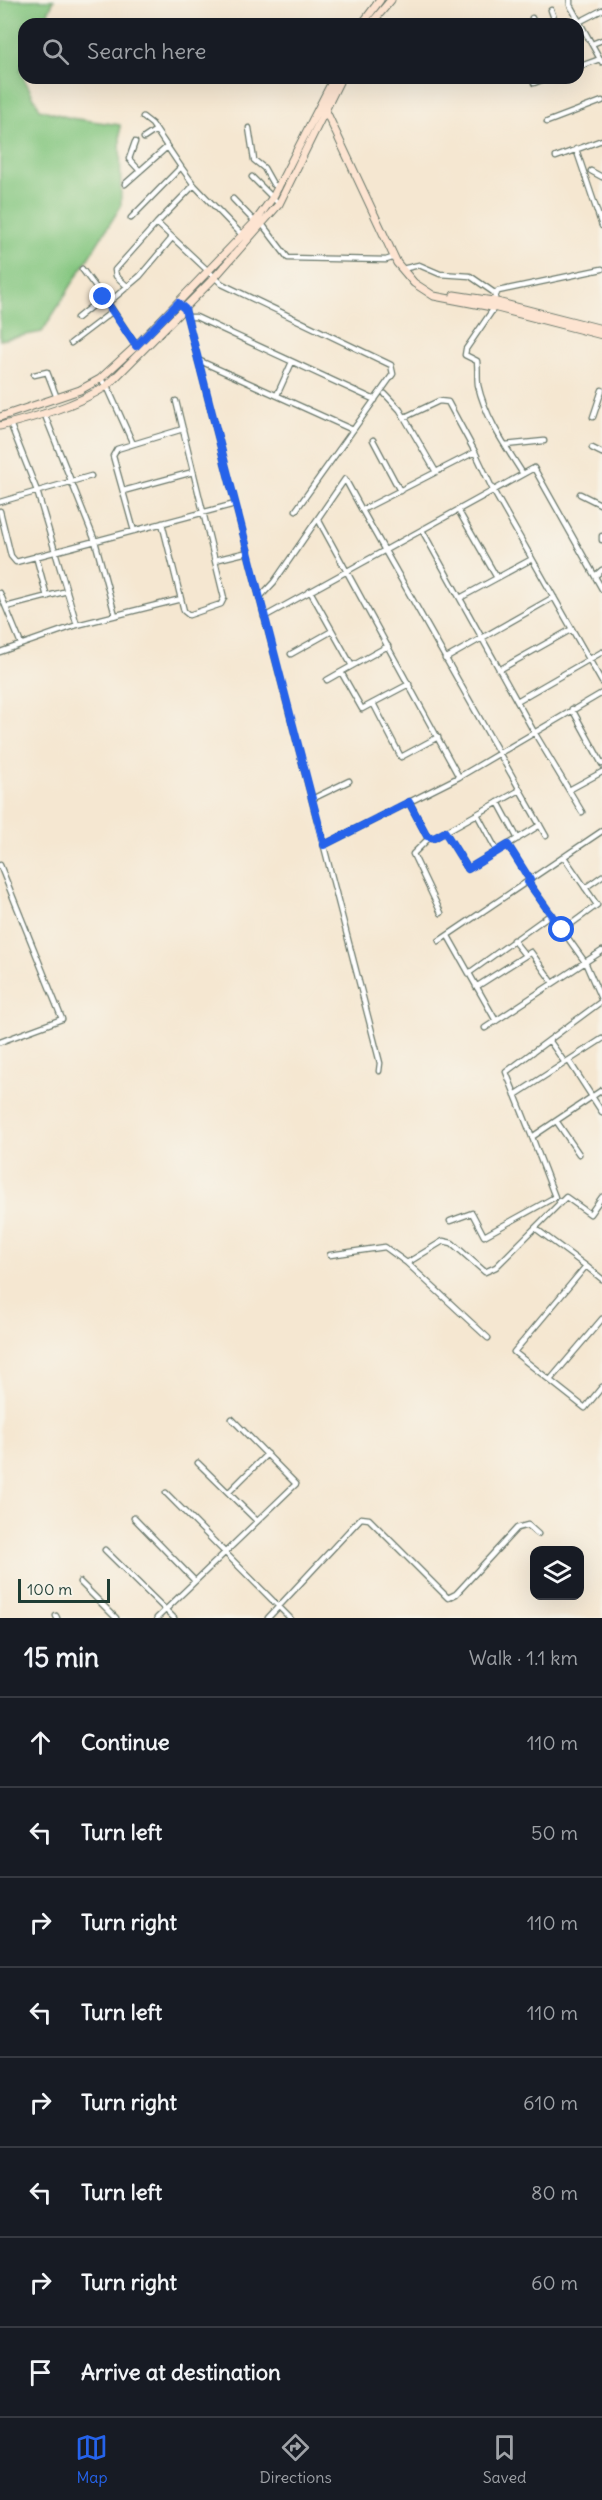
<!DOCTYPE html>
<meta charset="utf-8">
<style>
:root{--surface:#171b24;--page:#20242c;--text:#f1f3f6;--muted:#9ea1a6;--line:#363941;--accent:#2563eb}
body{margin:0;font-family:Delius,sans-serif;background:var(--page);color:var(--text)}
.controls{position:absolute;right:18px;bottom:18px;display:grid;overflow:hidden;border-radius:12px;box-shadow:0 6px 24px #0002}
.controls button{width:54px;height:54px;display:grid;place-items:center;padding:0;border:0;border-bottom:2px solid var(--line);background:var(--surface);color:var(--text);font:30px sans-serif}
.scale{position:absolute;left:18px;bottom:15px;width:92px;box-sizing:border-box;padding-left:6px;border:3px solid #1f3d34;border-top:0;font-size:16px;line-height:21px;white-space:nowrap;color:#1f3d34;-webkit-text-stroke:4px #f7f3e8;paint-order:stroke}
.stop{position:absolute;width:18px;height:18px;margin:-14px;border:4px solid #2563eb;border-radius:50%;background:#fff}
.stop.end{background:#2563eb;border-color:#fff;box-shadow:0 2px 6px #0008}
.list{margin:0;padding:0;list-style:none}
h2{display:flex;justify-content:space-between;align-items:center;height:78px;margin:0;padding:0 24px;font-size:26px}
h2 small{font-size:20px;font-weight:400;color:var(--muted)}
.list li{display:grid;grid-template-columns:39px 1fr auto;gap:18px;align-items:center;box-sizing:border-box;height:90px;padding:0 24px;border-top:2px solid var(--line)}
.list b{display:block;font-size:22px;white-space:nowrap}
.list em{font-size:20px;font-style:normal;color:var(--muted)}
.icon{flex:none;width:33px;height:33px;fill:none;stroke:currentColor;stroke-width:2;stroke-linecap:round;stroke-linejoin:round}
.map{position:relative;flex:none;width:602px;height:1618px;overflow:hidden}
.search{position:absolute;background:var(--surface);box-shadow:0 6px 24px #0002;left:18px;right:18px;top:18px;height:66px;display:flex;align-items:center;gap:15px;box-sizing:border-box;padding:0 21px;border-radius:18px;color:var(--muted);font-size:22px}
.sheet{height:798px;background:var(--surface)}
nav{display:flex;justify-content:space-around;align-items:center;box-sizing:border-box;height:84px;border-top:2px solid var(--line);background:var(--surface);font-size:16px;color:var(--muted)}
nav a{display:grid;justify-items:center;gap:3px}
nav .on{color:var(--accent)}
.map>svg:first-child{display:block}
.green{fill:#83c67f;stroke:#51825a;stroke-width:1.5}
.lines{fill:none;stroke-linecap:round;stroke-linejoin:round}
.street-casing{stroke:#6a786b;stroke-width:7}
.secondary-casing{stroke:#6a786b;stroke-width:9}
.street{stroke:#fff;stroke-width:4.5}
.secondary{stroke:#fde4d1;stroke-width:7}
.route{stroke:#2563eb;stroke-width:8}
</style>
<div class="map">
<svg width="602" height="1618" viewBox="0 0 602 1618">
<rect width="100%" height="100%" fill="#f7f3e8"/>
<filter id="ink" filterUnits="userSpaceOnUse"><feTurbulence type="fractalNoise" baseFrequency=".0167" numOctaves="2"/><feDisplacementMap in="SourceGraphic" scale="12" xChannelSelector="R" yChannelSelector="G"/><feConvolveMatrix kernelMatrix="1 2 1 2 8 2 1 2 1" color-interpolation-filters="sRGB"/></filter>
<filter id="wash" filterUnits="userSpaceOnUse"><feTurbulence type="fractalNoise" baseFrequency=".008" numOctaves="4" result="noise"/><feDisplacementMap in="SourceGraphic" scale="24" xChannelSelector="R" yChannelSelector="G"/><feGaussianBlur stdDeviation="1.35" result="paint"/><feColorMatrix in="noise" values="0 0 0 0 0 0 0 0 0 0 0 0 0 0 0 0 0 1.4 0 .05"/><feComposite in="paint" operator="in"/></filter>
<g filter="url(#wash)">
<rect width="100%" height="100%" fill="#f5e7d1"/>
<path class="green" d="M0,0H54L43,24H24V62L20,71L40,109L70,118L120,125L121,206L42,332L0,340Z"/>
</g>
<g filter="url(#ink)">
<g class="lines">
<defs>
<path id="street" d="M570,0V5L600,59
M551,10L556,24
M532,18L534,24
M579,22L602,10
M592,44L602,40
M578,67L600,59L602,62
M534,83L547,78
M547,122L602,101
M249,128L254,160L264,168L273,184L279,188
M144,138L156,130
M135,142L129,159L140,171
M576,149L602,226
M556,157L602,140
M181,167L194,185
M591,171L602,177
M252,177L279,204
M125,184L167,147
M233,199L255,222
M131,218L181,167L152,124L143,117
M262,224L288,258L386,260L395,257
M242,235L194,185L157,223L222,284L391,365L393,374L296,510
M82,269L103,297
M402,269L419,265L440,274L470,276L496,294
M128,287L116,276L115,270L157,223
M493,301L498,291L503,290L602,269
M108,303L136,346
M178,303L185,309L187,317L380,1063L379,1071
M494,308L466,349L465,355L477,361C478,369 477,377 478,385C485,417 506,447 523,474
M187,317H196L375,400
M77,318L103,297L108,303L140,276L172,238
M71,343L113,311
M198,360L353,430
M34,375L47,372L57,398
M100,379L107,386L133,444
M385,394L400,410L436,472
M277,395L292,362
M176,401L224,598L221,604L189,615L184,611L181,599
M44,413L95,541L115,615
M405,417L439,401L448,402L475,452
M593,417L602,390
M10,423L37,491L77,625L181,599L162,523
M373,440L400,491
M505,445L544,441
M592,448L602,453
M123,491L193,472
M580,494L602,505
M0,502L91,476
M458,510L497,578
M0,511L11,556L16,562L235,504
M318,519L459,777
M422,530L534,732L582,812
M134,531L113,456L117,449L183,429
M602,536V540
M36,556L47,597
M215,560L248,552
M595,576L602,570
M310,591L352,666
M0,593L21,644
M260,597L274,582L345,479L362,510
M460,598L532,559
M6,607L67,591
M264,617L534,468L602,589
M0,652L77,625
M291,654L332,631
M445,659L554,597
M499,670L572,629
M327,680L341,672
M409,684L373,703L401,757L438,737
M517,701L602,652
M373,703L362,709L341,672L388,646
M572,709L602,764
M520,790L445,832L468,869L540,825
M569,790L602,772
M312,799L349,781
M409,802L427,836L434,838L445,832
M498,802L518,839
M477,814L497,851
M546,836L362,510L475,452L493,490L602,682
M429,838L413,854L441,913
M324,845L459,777L602,693
M508,845L530,880
M0,865L62,1019L0,1042
M528,882L585,962L602,1001
M585,888L602,876
M563,930L597,905L564,857
M448,936L496,1021
M513,940L525,955
M439,941L602,831
M469,973L551,914
M476,987L531,952L553,983
M485,1028L602,951
M549,1040L565,1063
M569,1061L602,1112
M515,1095L602,1039
M557,1122L579,1154
M532,1137L506,1072L602,1001
M559,1201L561,1202L566,1197L590,1214L602,1197
M450,1221L472,1213L484,1236L555,1197L532,1137L602,1090
M535,1228L586,1266
M330,1255L385,1247L407,1263L443,1241L452,1243L485,1272L496,1267L561,1202
M407,1263L488,1338
M602,1279L586,1266L514,1352L585,1408L602,1387
M550,1380L602,1319
M198,1463L257,1521
M229,1492L267,1454
M166,1493L290,1618
M134,1518L195,1581
M105,1550L174,1618
M80,1582L116,1618
M56,1616L57,1618
M157,1618L296,1484L232,1419
M268,1618L361,1518L369,1519L448,1598L456,1594L517,1528L528,1525L538,1534"/>
<path id="secondary" d="M362,24L380,0
M371,24L391,0
M324,107L397,263L414,283L434,296L497,308L602,335
M454,295L493,301L602,329
M0,417L80,390L100,379L136,346L255,222L273,197L334,78
M0,426C36,417 75,406 107,386L214,278L279,204L341,78"/>
</defs>
<use href="#street" class="street-casing"/>
<use href="#secondary" class="secondary-casing"/>
<use href="#street" class="street"/>
<use href="#secondary" class="secondary"/>
</g>
</g>
<g class="lines" filter="url(#ink)">
<path class="route" d="M103,297L136,346L178,303L185,309L324,845L409,802L427,836L434,838L445,832L468,869L508,845L530,880L528,882L562,930"/>
</g>
</svg>
<div class="controls">
<button><svg class="icon" aria-label="layers" viewBox="0 0 24 24"><path d="M12 4l9 5-9 5-9-5zM3 14l9 5 9-5"/></svg></button>
</div>
<div class="scale">100 m</div>
<div class="stop" style="left:562px;top:930px"></div>
<div class="stop end" style="left:103px;top:297px"></div>
<div class="search"><svg class="icon" aria-label="search" viewBox="0 0 24 24"><circle cx="10" cy="10" r="6"/><path d="M15 15l6 6"/></svg>Search here</div>
</div>
<section class="sheet">
<h2>15 min<small>Walk · 1.1 km</small></h2>
<ul class="list">
<li><svg class="icon" aria-label="ahead" viewBox="0 0 24 24"><path d="M12 20V5M6 11l6-6 6 6"/></svg><div><b>Continue</b></div><em>110 m</em></li>
<li><svg class="icon" aria-label="left" viewBox="0 0 24 24"><path d="M17 20v-9H6M10 6l-5 5 5 5"/></svg><div><b>Turn left</b></div><em>50 m</em></li>
<li><svg class="icon" aria-label="right" viewBox="0 0 24 24"><path d="M7 20v-9h11M14 6l5 5-5 5"/></svg><div><b>Turn right</b></div><em>110 m</em></li>
<li><svg class="icon" aria-label="left" viewBox="0 0 24 24"><path d="M17 20v-9H6M10 6l-5 5 5 5"/></svg><div><b>Turn left</b></div><em>110 m</em></li>
<li><svg class="icon" aria-label="right" viewBox="0 0 24 24"><path d="M7 20v-9h11M14 6l5 5-5 5"/></svg><div><b>Turn right</b></div><em>610 m</em></li>
<li><svg class="icon" aria-label="left" viewBox="0 0 24 24"><path d="M17 20v-9H6M10 6l-5 5 5 5"/></svg><div><b>Turn left</b></div><em>80 m</em></li>
<li><svg class="icon" aria-label="right" viewBox="0 0 24 24"><path d="M7 20v-9h11M14 6l5 5-5 5"/></svg><div><b>Turn right</b></div><em>60 m</em></li>
<li><svg class="icon" aria-label="arrive" viewBox="0 0 24 24"><path d="M6 21V4h12l-3 4 3 4H6"/></svg><div><b>Arrive at destination</b></div></li>
</ul>
</section>
<nav>
<a class="on"><svg class="icon" aria-label="map" viewBox="0 0 24 24"><path d="M3 6l6-2 6 2 6-2v14l-6 2-6-2-6 2zM9 4v14M15 6v14"/></svg>Map</a>
<a><svg class="icon" aria-label="directions" viewBox="0 0 24 24"><path d="M12 3l9 9-9 9-9-9zM9 14v-3h6M13 9l2 2-2 2"/></svg>Directions</a>
<a><svg class="icon" aria-label="saved" viewBox="0 0 24 24"><path d="M7 4h10v16l-5-4-5 4z"/></svg>Saved</a>
</nav>
